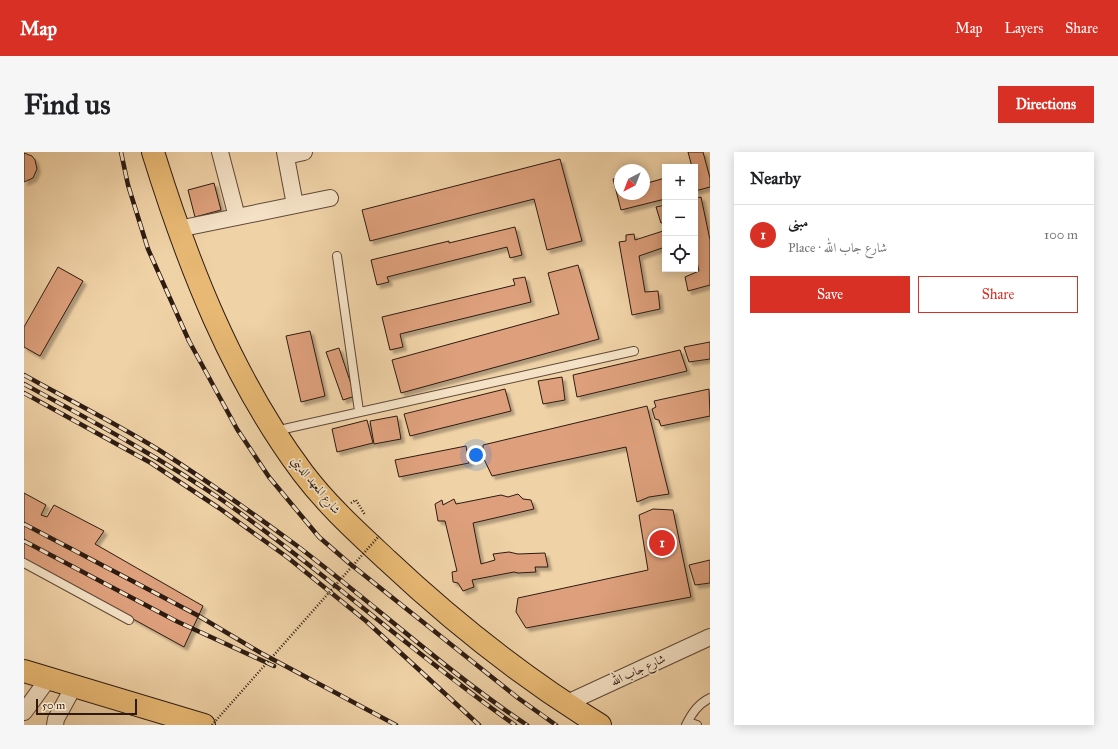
<!DOCTYPE html>
<meta charset="utf-8">
<style>
:root{--surface:#fff;--page:#f6f6f6;--text:#202124;--muted:#757577;--line:#e0e0e0;--accent:#d93025}
body{margin:0;font-family:"IM FELL Great Primer",Amiri,serif;background:var(--page);color:var(--text)}
.controls{position:absolute;right:12px;top:12px;display:grid;overflow:hidden;border-radius:0px;box-shadow:0 2px 10px #0003}
.controls button{width:36px;height:36px;display:grid;place-items:center;padding:0;border:0;border-bottom:1px solid var(--line);background:var(--surface);color:var(--text);font:20px sans-serif}
.compass{position:absolute;left:590px;top:12px;width:36px;height:36px;border-radius:50%;background:var(--surface);box-shadow:0 2px 10px #0003;rotate:222deg}
.scale{position:absolute;left:12px;bottom:10px;width:101px;box-sizing:border-box;padding-left:4px;border:2px solid #2d1b12;border-top:0;font-size:11px;line-height:14px;white-space:nowrap;color:#2d1b12;-webkit-text-stroke:3px #f5e2c6;paint-order:stroke}
.you{position:absolute;left:452px;top:303px;width:14px;height:14px;margin:-10px;border:3px solid #fff;border-radius:50%;background:#1a73e8;box-shadow:0 0 0 6px #1a73e833}
.badge{display:grid;place-items:center;width:26px;height:26px;border-radius:50%;background:var(--accent);color:#fff;font-size:13px;font-weight:700}
.pin{position:absolute;translate:-50% -50%;border:2px solid #fff;box-shadow:0 1px 4px #0006}
.list{margin:0;padding:0;list-style:none}
h2{display:flex;justify-content:space-between;align-items:center;height:52px;margin:0;padding:0 16px;font-size:17px}
h2 small{font-size:13px;font-weight:400;color:var(--muted)}
.list li{display:grid;grid-template-columns:26px 1fr auto;gap:12px;align-items:center;box-sizing:border-box;height:60px;padding:0 16px;border-top:1px solid var(--line)}
.list b{display:block;font-size:15px;white-space:nowrap}
.list p{margin:0;font-size:13px;white-space:nowrap;color:var(--muted)}
.list em{font-size:13px;font-style:normal;color:var(--muted)}
.actions{display:flex;gap:8px;padding:12px 16px}
.actions a{flex:1;padding:9px 0;border:1px solid var(--accent);border-radius:0px;text-align:center;font-size:14px;color:var(--accent)}
.actions .main{background:var(--accent);color:#fff}
.icon{flex:none;width:22px;height:22px;fill:none;stroke:currentColor;stroke-width:2;stroke-linecap:round;stroke-linejoin:round}
.map{position:relative;flex:none;width:686px;height:573px;overflow:hidden;border-radius:0px}
header{display:flex;align-items:center;gap:24px;box-sizing:border-box;height:56px;padding:0 20px;background:var(--accent);color:#fff}
header strong{font-size:19px}
nav{display:flex;gap:22px;margin-inline-start:auto;font-size:14px}
.intro{display:flex;align-items:center;justify-content:space-between;box-sizing:border-box;height:96px;padding:0 24px}
h1{margin:0;font-size:28px}
.button{padding:10px 18px;border-radius:0px;background:var(--accent);color:#fff;font-size:14px;font-weight:700}
main{display:flex;gap:24px;padding:0 24px}
aside{flex:1;background:var(--surface);border-radius:0px;box-shadow:0 2px 10px #0003}
.map>svg:first-child{display:block}
.building{fill:#dea07c;stroke:#2d1b12;filter:url(#shadow)}
.lines{fill:none;stroke-linecap:round;stroke-linejoin:round}
.service-casing{stroke:#5e4937;stroke-width:10}
.minor-casing{stroke:#5e4937;stroke-width:18}
.primary-casing{stroke:#2d1b12;stroke-width:24}
.path{stroke:#2d1b12;stroke-width:2.5;stroke-dasharray:1 2;stroke-linecap:butt}
.service{stroke:#f5e2c6;stroke-width:8}
.minor{stroke:#f5e2c6;stroke-width:16}
.primary{stroke:#e8b974;stroke-width:22}
.rail-casing{stroke:#2d1b12;stroke-width:4.5}
.rail{stroke:#f5e2c6;stroke-width:3;stroke-dasharray:9;stroke-linecap:butt}
.path-bridge{stroke:#2d1b12;stroke-width:2.5;stroke-dasharray:1 2;stroke-linecap:butt}
.labels{text-anchor:middle;dominant-baseline:central;stroke-width:3.5;stroke-linejoin:round;paint-order:stroke}
.street-label{font-size:12px;fill:#2d1b12;stroke:#f5e2c6}
</style>
<header>
<strong>Map</strong>
<nav><a>Map</a><a>Layers</a><a>Share</a></nav>
</header>
<div class="intro"><h1>Find us</h1><a class="button">Directions</a></div>
<main>
<div class="map">
<svg width="686" height="573" viewBox="0 0 686 573">
<defs>
<filter id="shadow"><feDropShadow dx="3.5" dy="3.5" stdDeviation="1" flood-color="#0004"/></filter>
</defs>
<rect width="100%" height="100%" fill="#f0d2a7"/>
<filter id="stains"><feTurbulence type="fractalNoise" baseFrequency=".005" numOctaves="4"/><feColorMatrix values="0 0 0 0 .2 0 0 0 0 .09 0 0 0 0 .02 0 0 0 .5 -.17"/></filter>
<radialGradient id="worn" r=".72"><stop offset=".6" stop-color="#630" stop-opacity="0"/><stop offset="1" stop-color="#630" stop-opacity=".3"/></radialGradient>
<path class="building" d="M664,0H679L686,26V35L671,39V15H668Z
M0,1L8,4L11,8L13,17L9,26L0,30Z
M536,7L558,89L523,98L510,47L346,89L338,58Z
M596,25V42H620V32L641,26V47L597,58L589,27Z
M190,31L197,58L171,65L164,38Z
M677,45L686,88V133L664,139L661,125L675,119L671,101V46Z
M641,53V70L637,71L632,55Z
M491,75L498,103L486,106L483,95L363,125L365,130L353,133L347,108L425,89V91Z
M639,79L641,95L615,104L621,140L634,139L636,157L608,163L595,90L602,89V83L610,82L611,88Z
M554,113L575,187L377,241L368,208L535,162L524,121Z
M34,115L59,129L16,204L0,195V175Z
M501,125L507,150L376,182L379,195L366,198L358,165L491,133L489,127Z
M286,179L301,244L277,250L262,184Z
M686,190V207L665,210L660,195Z
M315,196L331,244L319,248L302,200Z
M656,198L663,219L553,245L549,223Z
M538,225L541,248L519,252L514,229Z
M481,237L487,259L386,284L380,262Z
M685,237L686,264L637,274L635,268L631,267L628,257L632,255L630,249Z
M623,254L645,342L625,345L613,350L602,295L468,324L459,305V293Z
M373,264L377,287L350,292L346,269Z
M343,268L349,291L313,300L308,277Z
M442,294L445,311L375,325L371,308Z
M0,341L22,353L17,363L23,365L30,353L80,379L71,392L179,454L160,495L0,407Z
M494,342L499,347L507,348L510,357L449,371L457,412L471,408L469,402L485,400L494,402L521,401L524,415H511L512,420L494,421L490,420L448,428L450,435L439,439L434,431L429,430L428,420L433,419L421,369H414L411,352L418,348L419,353L430,347L432,352L477,343L484,345Z
M629,357L649,358L667,445L502,476L492,460L494,446L624,418L615,363Z
M686,408V431L671,433L665,413Z"/>
<g class="lines">
<defs>
<path id="service" d="M313,104L335,259
M251,279L610,199
M0,411L105,468
M664,570L673,573
M662,573C668,561 674,552 686,546"/>
<path id="minor" d="M196,0L213,65
M261,0L271,53
M262,4L280,0
M154,77L306,46
M541,552L686,485
M0,560L24,527
M31,573L32,567L50,534"/>
<path id="primary" d="M129,0C164,113 208,226 279,321C304,354 333,380 363,408C430,471 498,525 576,573
M0,519L180,573"/>
</defs>
<use href="#service" class="service-casing"/>
<use href="#minor" class="minor-casing"/>
<use href="#primary" class="primary-casing"/>
<path class="path" d="M327,351L332,348L341,363"/>
<use href="#service" class="service"/>
<use href="#minor" class="minor"/>
<use href="#primary" class="primary"/>
<defs>
<path id="rail" d="M97,0L104,33L124,97L165,189L213,277L245,325L295,385L325,411L494,546L532,573
M0,223C45,248 91,271 135,298C182,328 227,360 272,393C350,452 422,519 503,573
M0,232C68,269 137,306 201,350C301,420 391,503 491,573
M0,241L127,311L195,356L263,405L342,469L455,573
M0,372L173,463L237,501L372,573
M0,389L152,469L250,514"/>
</defs>
<use href="#rail" class="rail-casing"/>
<use href="#rail" class="rail"/>
<path class="path-bridge" d="M188,573L355,384"/>
</g>
<g class="labels">
<g class="street-label">
<text transform="translate(292 333) rotate(51)">شارع المعهد الديني</text>
<text transform="translate(614 518) rotate(-25)">شارع جاب الله</text>
</g>
</g>
<rect width="100%" height="100%" filter="url(#stains)"/>
<rect width="100%" height="100%" fill="url(#worn)"/>
</svg>
<div class="controls">
<button>+</button>
<button>−</button>
<button><svg class="icon" aria-label="locate" viewBox="0 0 24 24"><circle cx="12" cy="12" r="6"/><path d="M12 2v4M12 18v4M2 12h4M18 12h4"/></svg></button>
</div>
<svg class="compass" viewBox="-18 -18 36 36"><path d="M0-13l5 13h-10z" fill="#e53935"/><path d="M0 13l5-13h-10z" fill="#757577"/></svg>
<div class="scale">50 m</div>
<div class="you"></div>
<div class="pin badge" style="left:638px;top:391px">1</div>
</div>
<aside>
<h2>Nearby<small></small></h2>
<ul class="list">
<li><span class="badge">1</span><div><b>مبنى</b><p>Place · شارع جاب الله</p></div><em>100 m</em></li>
</ul>
<div class="actions"><a class="main">Save</a><a>Share</a></div>
</aside>
</main>
